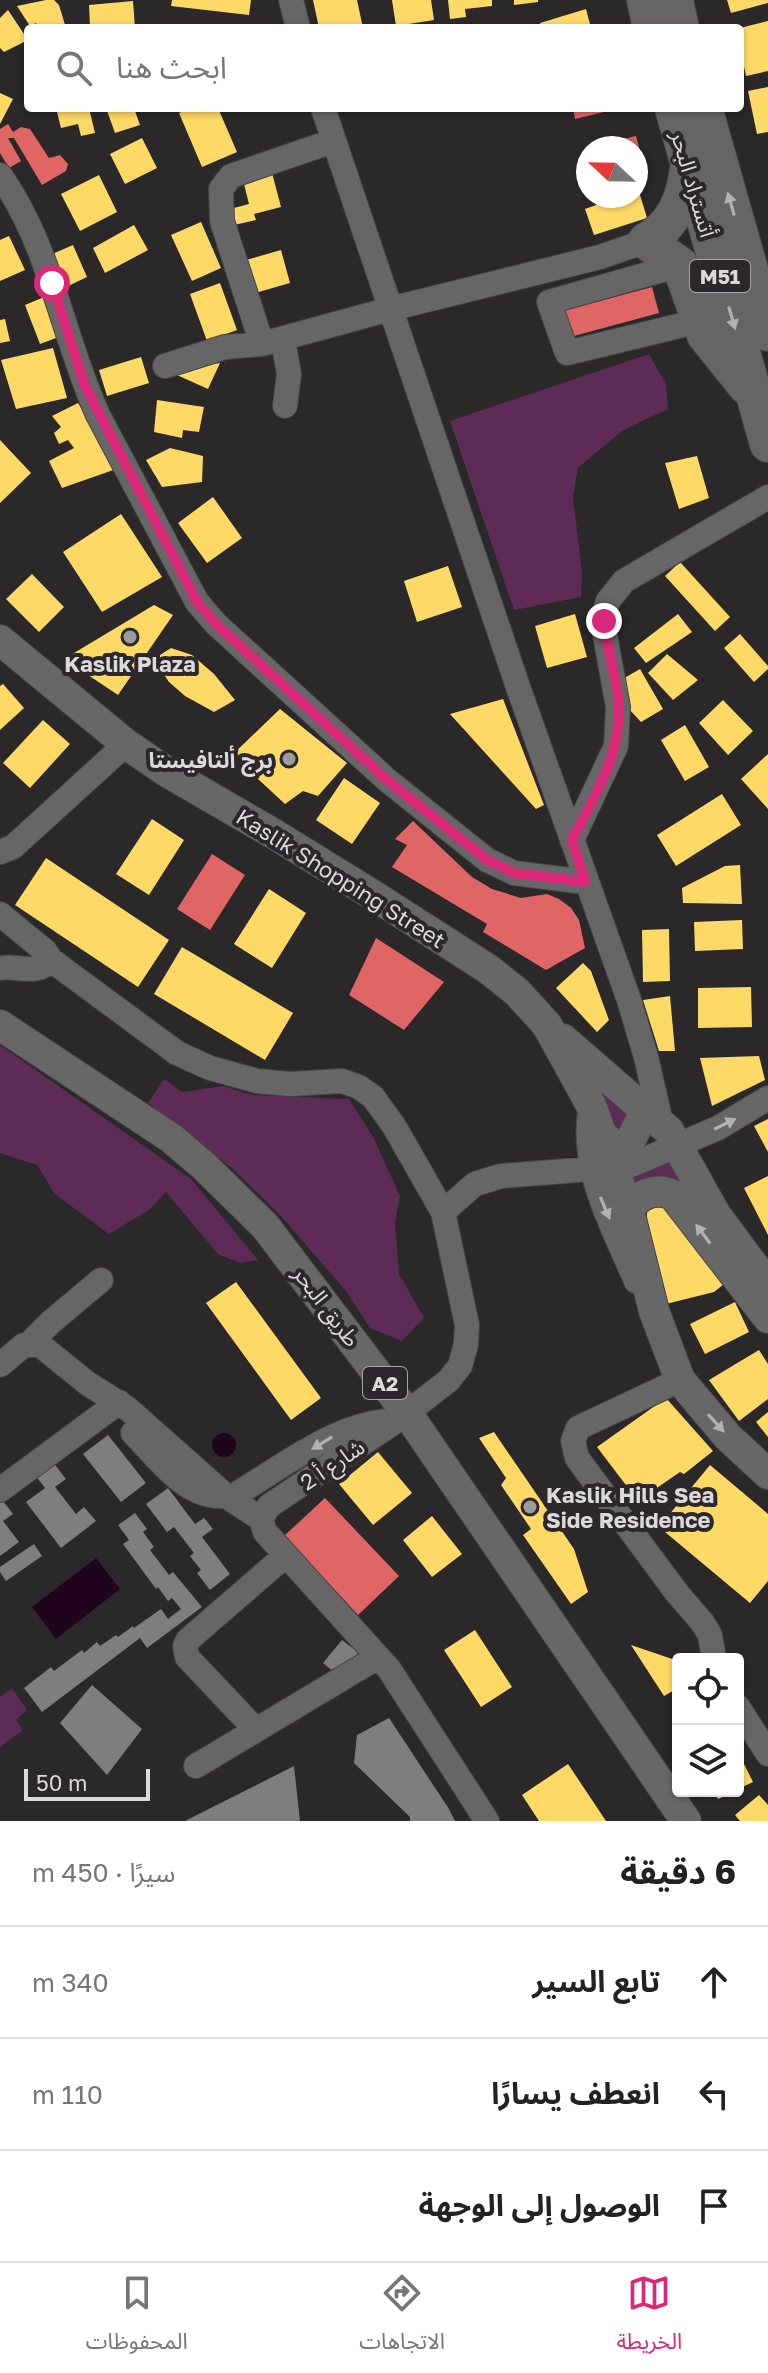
<!DOCTYPE html>
<html lang="ar">
<meta charset="utf-8">
<style>
:root{--surface:#fff;--page:#f2f2f2;--text:#222;--muted:#767676;--line:#e0e0e0;--accent:#db2777}
body{margin:0;font-family:"Golos Text","Noto Sans Arabic",sans-serif;background:var(--page);color:var(--text);direction:rtl}
.controls{position:absolute;right:24px;bottom:24px;display:grid;overflow:hidden;border-radius:8px;box-shadow:0 2px 6px #0004}
.controls button{width:72px;height:72px;display:grid;place-items:center;padding:0;border:0;border-bottom:2px solid var(--line);background:var(--surface);color:var(--text);font:40px sans-serif}
.compass{position:absolute;left:576px;top:136px;width:72px;height:72px;border-radius:50%;background:var(--surface);box-shadow:0 2px 6px #0004;rotate:292deg}
.scale{position:absolute;left:24px;bottom:20px;width:126px;box-sizing:border-box;padding-left:8px;border:4px solid #dcd9dc;border-top:0;font-size:22px;line-height:28px;white-space:nowrap;color:#dcd9dc;-webkit-text-stroke:6px #2c272b;paint-order:stroke}
.stop{position:absolute;width:24px;height:24px;margin:-18px;border:6px solid #db2777;border-radius:50%;background:#fff}
.stop.end{background:#db2777;border-color:#fff;box-shadow:0 2px 8px #0008}
.list{margin:0;padding:0;list-style:none}
h2{display:flex;justify-content:space-between;align-items:center;height:104px;margin:0;padding:0 32px;font-size:34px}
h2 small{font-size:26px;font-weight:400;color:var(--muted)}
.list li{display:grid;grid-template-columns:52px 1fr auto;gap:24px;align-items:center;box-sizing:border-box;height:112px;padding:0 32px;border-top:2px solid var(--line)}
.list b{display:block;font-size:30px;white-space:nowrap}
.list em{font-size:26px;font-style:normal;color:var(--muted)}
.icon{flex:none;width:44px;height:44px;fill:none;stroke:currentColor;stroke-width:2;stroke-linecap:round;stroke-linejoin:round}
.map{position:relative;flex:none;width:768px;height:1821px;overflow:hidden;direction:ltr}
.search{position:absolute;background:var(--surface);box-shadow:0 2px 6px #0004;left:24px;right:24px;top:24px;height:88px;display:flex;align-items:center;gap:20px;box-sizing:border-box;padding:0 28px;border-radius:8px;color:var(--muted);font-size:30px}
.sheet{height:440px;background:var(--surface)}
nav{display:flex;justify-content:space-around;align-items:center;box-sizing:border-box;height:112px;border-top:2px solid var(--line);background:var(--surface);font-size:22px;color:var(--muted)}
nav a{display:grid;justify-items:center;gap:4px}
nav .on{color:var(--accent)}
.map>svg:first-child{display:block}
.green{fill:#5e2a56}
.water{fill:#1f041b}
.homes{fill:#ffd966}
.shops{fill:#e06666}
.building{fill:#807d7f}
.lines{fill:none;stroke-linecap:round;stroke-linejoin:round}
.minor-casing{stroke:#464546;stroke-width:26}
.major-casing{stroke:#464546;stroke-width:32}
.highway-casing{stroke:#464546;stroke-width:38}
.minor{stroke:#676667;stroke-width:24}
.major{stroke:#686768;stroke-width:30}
.highway{stroke:#666465;stroke-width:36}
.oneway{fill:#b3b0b2}
.oneway2{fill:#b3b1b3}
.route{stroke:#db2777;stroke-width:10}
.poi-dot{fill:#9e9b9e;stroke:#2c272b;stroke-width:3}
.labels{text-anchor:middle;dominant-baseline:central;stroke-width:8;stroke-linejoin:round;paint-order:stroke}
.shield{fill:#2c272b;stroke:#a7a4a7;stroke-width:2}
.shield-label{font-size:20px;font-weight:bold;fill:#dcd9dc}
.street-label{font-size:22px;fill:#dcd9dc;stroke:#2c272b}
.poi-label{font-size:22px;font-weight:bold;fill:#dcd9dc;stroke:#2c272b}
</style>
<div class="map">
<svg width="768" height="1821" viewBox="0 0 768 1821">
<rect width="100%" height="100%" fill="#2b282a"/>
<path class="green" d="M649,354L666,384L668,409L623,430L578,468L573,497L582,573L581,597L514,610L450,421Z
M0,1045L191,1179L258,1260L240,1263L218,1254L166,1192L149,1210L109,1234L55,1194L37,1165L0,1153Z
M164,1079L182,1092L223,1086L252,1095L349,1099L373,1137L400,1196L395,1223L399,1274L424,1318L402,1341L370,1328L346,1291L280,1215L233,1169L148,1103Z
M584,1082L631,1113L621,1140Z
M660,1157L670,1162L730,1250L635,1189L626,1172Z
M12,1688L27,1710L16,1720L23,1730L0,1747V1697Z"/>
<path class="water" d="M212 1445a12 12 0 1 1 24 0a12 12 0 1 1-24 0Z
M96,1558L120,1589L56,1639L32,1607Z"/>
<path class="homes" d="M46,0H54L59,5L66,28H37L36,23L30,26L17,6Z
M172,0H251L249,15L171,6Z
M313,0H357L363,28H319Z
M392,0H431L434,20L396,26Z
M448,0H492V6L465,9L466,17L450,19Z
M514,0H538V2L514,5Z
M727,0H768V3L731,13Z
M133,1L135,28L90,26L89,5Z
M586,9L591,28H542L540,23Z
M8,10L28,40L4,52L0,48V18Z
M768,21V71L746,76L740,49V28Z
M768,87V132L757,134L748,91Z
M0,93L13,99L0,124Z
M56,108H89L95,133L81,136L78,124L61,128Z
M106,108H134L140,125L115,133Z
M191,108H218L237,152L202,167L179,113Z
M142,138L157,168L125,184L110,154Z
M271,169L281,207L254,214L256,220L234,225L230,209L249,204L242,176Z
M99,175L117,212L80,231L61,194Z
M637,185L647,218L594,235L585,209L596,205L595,200L607,196H636Z
M201,222L221,268L192,281L171,235Z
M134,225L148,250L105,273L93,248Z
M9,236L25,270L0,281V240Z
M73,245L87,277L64,288L50,255Z
M281,250L290,283L255,293L246,260Z
M220,283L237,330L207,341L190,294Z
M49,295L64,335L40,344L25,305Z
M5,319L10,341L0,343V320Z
M53,348L67,398L16,409L1,360Z
M141,357L149,383L107,396L99,370Z
M220,363L208,389L168,371Z
M157,400L204,407L199,432L183,430L182,438L154,432Z
M78,403L119,468L62,488L49,461L74,448L68,440L59,444L54,433L61,427L52,416Z
M0,440L31,473L0,503Z
M170,448L203,456L202,482L162,487L146,460Z
M697,456L709,498L679,509L665,463Z
M213,497L242,538L207,563L178,523Z
M121,514L162,577L102,612L63,552Z
M680,562L730,617L715,631L665,576Z
M448,566L462,607L417,622L404,581Z
M32,574L64,607L39,632L6,599Z
M154,605L173,615L118,695L64,659Z
M575,614L587,657L547,668L535,626Z
M678,614L692,632L646,663L634,648Z
M740,634L768,666V669L754,682L724,648Z
M171,648L192,655L214,674L235,700L214,712L185,696L169,682L159,667L160,655Z
M667,654L698,680L673,700L648,673Z
M640,669L663,709L641,722L629,709L621,680Z
M3,684L24,708L0,730V686Z
M503,699L544,805L536,809L450,714Z
M723,700L753,731L728,755L699,723Z
M280,709L347,763L318,796L303,791L285,804L232,755Z
M43,720L70,744L30,788L3,763Z
M685,725L709,767L685,781L661,740Z
M768,754V809L741,779Z
M344,778L380,803L352,844L316,820Z
M722,794L741,825L676,866L657,835Z
M152,819L184,840L149,895L116,874Z
M46,858L169,940L138,987L15,905Z
M740,865L742,904L683,903L682,888L725,866Z
M269,889L306,913L272,968L234,944Z
M742,920L743,949L695,951L694,922Z
M669,929L670,981L643,982L642,930Z
M182,947L293,1013L265,1060L154,994Z
M583,963L591,971L609,1020L597,1032L556,988Z
M751,987L752,1027L698,1028V988Z
M670,996L675,1051H659L643,1000Z
M759,1056L765,1080L712,1106L700,1058Z
M768,1119V1152L754,1126Z
M768,1176V1235L744,1188Z
M658,1198L729,1280L714,1292L666,1304L647,1222V1211Z
M236,1282L321,1398L291,1420L206,1303Z
M735,1302L749,1332L705,1354L690,1324Z
M759,1350L768,1364V1399L739,1421L709,1380Z
M666,1398L713,1451L684,1474L680,1472L638,1501L597,1447Z
M768,1412V1437L756,1422Z
M494,1432L574,1549L588,1592L571,1604L523,1535L531,1529L501,1485L506,1478L479,1438Z
M378,1452L412,1493L373,1525L339,1484Z
M710,1465L768,1514V1581L750,1603L659,1527Z
M432,1516L462,1554L432,1577L403,1540Z
M475,1630L512,1687L481,1707L444,1650Z
M631,1645L678,1661V1688L664,1696Z
M738,1752L753,1782L738,1789Z
M568,1764L606,1821H539L522,1795Z
M714,1791H735L718,1799Z
M759,1795L768,1805V1821H740L735,1815Z"/>
<path class="shops" d="M573,108H616V109L575,119Z
M8,124L13,132L21,127L30,129L49,158L60,155L68,164L66,171L42,185L14,138H8L21,161L9,168L0,153V129Z
M636,136L646,174L636,177V148H604L603,144Z
M652,287L659,313L570,337L563,311Z
M413,821L472,877L492,889L521,898L547,894L559,899L571,908L579,920L585,948L546,970L483,932L487,924L392,867L407,845L395,839Z
M212,854L245,875L210,930L177,909Z
M376,938L444,982L404,1030L349,995Z
M325,1498L399,1576L358,1615L284,1536Z"/>
<path class="building" d="M108,1435L146,1483L121,1502L83,1454Z
M52,1461L66,1479L55,1487L76,1514L84,1507L96,1521L61,1548L26,1502L45,1488L35,1475Z
M168,1488L195,1524L204,1518L213,1529L202,1537L230,1574L210,1590L197,1573L201,1570L190,1556L194,1553L174,1527L167,1532L146,1504Z
M0,1497L13,1514L3,1521L19,1542L0,1556Z
M135,1513L147,1529L143,1532L154,1547L150,1550L169,1575L173,1572L202,1607L147,1648L140,1638L42,1712L24,1688L51,1667L54,1671L82,1650L84,1653L97,1642L100,1646L116,1635L118,1637L133,1626L134,1628L161,1609L168,1619L181,1609L172,1598L168,1601L158,1587L156,1589L123,1544L129,1540L118,1525Z
M34,1544L42,1556L6,1581L0,1572V1567Z
M342,1640L359,1653L340,1677L323,1663Z
M92,1685L142,1729L107,1775L60,1723Z
M389,1718L449,1809L455,1821H410V1817L354,1763L357,1735Z
M294,1766L300,1821H185Z"/>
<g class="lines">
<defs>
<path id="minor" d="M291,0L298,28
M323,108L517,684L629,1000L646,1057L661,1122
M333,141L231,176L221,189L222,221L262,344L390,309L600,257L646,241
M0,175C51,247 62,336 98,415L197,602L216,624L387,780L487,860L514,873L585,882
M680,265L549,302L567,353L699,321
M283,340L289,374L285,406
M165,366L225,347L262,344
M572,840L616,746L618,707L605,635L604,614L608,601L624,581L768,497
M0,852L13,847L126,744
M0,914L45,951L51,960C36,976 19,965 0,968
M51,960L177,1053L210,1068L257,1081L290,1084L342,1081L359,1087L373,1097L394,1126L443,1212L467,1325L466,1344L460,1366L448,1381L396,1421L269,1506L261,1519
M590,1111C581,1172 613,1227 636,1281
M615,1172L718,1128L768,1098
M443,1212L475,1184L501,1176L591,1169
M30,1343L51,1322L101,1280
M0,1365L24,1345H40L87,1383L128,1409L226,1496L261,1519L265,1532L389,1669L487,1821
M680,1380L578,1428L573,1441L577,1458L677,1593L702,1622L710,1635L714,1659
M133,1433C160,1460 185,1499 226,1496
M0,1490L119,1402
M230,1498C276,1471 336,1423 390,1421
M738,1707L768,1754
M256,1730L187,1657L185,1646L188,1640L286,1555
M196,1766L378,1657"/>
<path id="major" d="M0,640L126,744L167,772L274,834L376,897L488,969L517,992L547,1025L591,1105L629,1211L654,1311L680,1380L728,1437L768,1474
M0,1025L171,1138L204,1166L265,1226L407,1413L686,1821
M563,1039L669,1131L716,1215L768,1285
M600,1132L614,1146L628,1145L646,1110
M629,1211C637,1194 656,1187 673,1195L768,1318"/>
<path id="highway" d="M645,0L651,28
M675,0L681,28
M673,108L768,444
M704,108L768,333
M688,169C684,200 674,225 646,241L680,265L705,335L746,386"/>
</defs>
<use href="#minor" class="minor-casing"/>
<use href="#major" class="major-casing"/>
<use href="#highway" class="highway-casing"/>
<use href="#minor" class="minor"/>
<use href="#major" class="major"/>
<use href="#highway" class="highway"/>
</g>
<defs><path id="oneway-solid" d="M-6-.8H1V-3.2L6.5 0L1 3.2V.8H-6Z" transform="scale(2)"/></defs>
<g class="oneway">
<use href="#oneway-solid" transform="translate(731 204) rotate(-106)"/>
<use href="#oneway-solid" transform="translate(732 318) rotate(74)"/>
</g>
<g class="oneway2">
<use href="#oneway-solid" transform="translate(725 1124) rotate(-26)"/>
<use href="#oneway-solid" transform="translate(605 1208) rotate(67)"/>
<use href="#oneway-solid" transform="translate(703 1234) rotate(-127)"/>
<use href="#oneway-solid" transform="translate(716 1423) rotate(48)"/>
<use href="#oneway-solid" transform="translate(322 1443) rotate(149)"/>
</g>
<g class="lines">
<path class="route" d="M52,283L84,384L197,602L216,624L387,780L487,860L514,873L585,882L572,840C598,789 626,748 617,689C613,666 606,644 604,621"/>
</g>
<g class="poi-dot">
<circle cx="130" cy="637" r="8"/>
<circle cx="289" cy="759" r="8"/>
<circle cx="530" cy="1507" r="8"/>
</g>
<g class="labels">
<g class="shield">
<rect x="690" y="260" width="60" height="32" rx="6"/>
<rect x="363" y="1367" width="44" height="32" rx="6"/>
</g>
<g class="shield-label">
<text x="720" y="276">M51</text>
<text x="385" y="1383">A2</text>
</g>
<g class="street-label">
<text transform="translate(694 184) rotate(74)">أتستراد البحر</text>
<text transform="translate(341 878) rotate(32)">Kaslik Shopping Street</text>
<text transform="translate(327 1306) rotate(53)">طريق البحر</text>
<text transform="translate(332 1464) rotate(-34)">شارع أ 2</text>
</g>
<g class="poi-label">
<text x="130" y="663">Kaslik Plaza</text>
<text x="273" y="759" text-anchor="end">برج ألتافيستا</text>
<text x="546" y="1494" text-anchor="start">Kaslik Hills Sea<tspan x="546" dy="25">Side Residence</tspan></text>
</g>
</g>
</svg>
<div class="controls">
<button><svg class="icon" aria-label="locate" viewBox="0 0 24 24"><circle cx="12" cy="12" r="6"/><path d="M12 2v4M12 18v4M2 12h4M18 12h4"/></svg></button>
<button><svg class="icon" aria-label="layers" viewBox="0 0 24 24"><path d="M12 4l9 5-9 5-9-5zM3 14l9 5 9-5"/></svg></button>
</div>
<svg class="compass" viewBox="-18 -18 36 36"><path d="M0-13l5 13h-10z" fill="#e53935"/><path d="M0 13l5-13h-10z" fill="#767676"/></svg>
<div class="scale">50 m</div>
<div class="stop" style="left:52px;top:283px"></div>
<div class="stop end" style="left:604px;top:621px"></div>
<div class="search"><svg class="icon" aria-label="search" viewBox="0 0 24 24"><circle cx="10" cy="10" r="6"/><path d="M15 15l6 6"/></svg>ابحث هنا</div>
</div>
<section class="sheet">
<h2>6 دقيقة<small>سيرًا · 450 m</small></h2>
<ul class="list">
<li><svg class="icon" aria-label="ahead" viewBox="0 0 24 24"><path d="M12 20V5M6 11l6-6 6 6"/></svg><div><b>تابع السير</b></div><em>340 m</em></li>
<li><svg class="icon" aria-label="left" viewBox="0 0 24 24"><path d="M17 20v-9H6M10 6l-5 5 5 5"/></svg><div><b>انعطف يسارًا</b></div><em>110 m</em></li>
<li><svg class="icon" aria-label="arrive" viewBox="0 0 24 24"><path d="M6 21V4h12l-3 4 3 4H6"/></svg><div><b>الوصول إلى الوجهة</b></div></li>
</ul>
</section>
<nav>
<a class="on"><svg class="icon" aria-label="map" viewBox="0 0 24 24"><path d="M3 6l6-2 6 2 6-2v14l-6 2-6-2-6 2zM9 4v14M15 6v14"/></svg>الخريطة</a>
<a><svg class="icon" aria-label="directions" viewBox="0 0 24 24"><path d="M12 3l9 9-9 9-9-9zM9 14v-3h6M13 9l2 2-2 2"/></svg>الاتجاهات</a>
<a><svg class="icon" aria-label="saved" viewBox="0 0 24 24"><path d="M7 4h10v16l-5-4-5 4z"/></svg>المحفوظات</a>
</nav>
